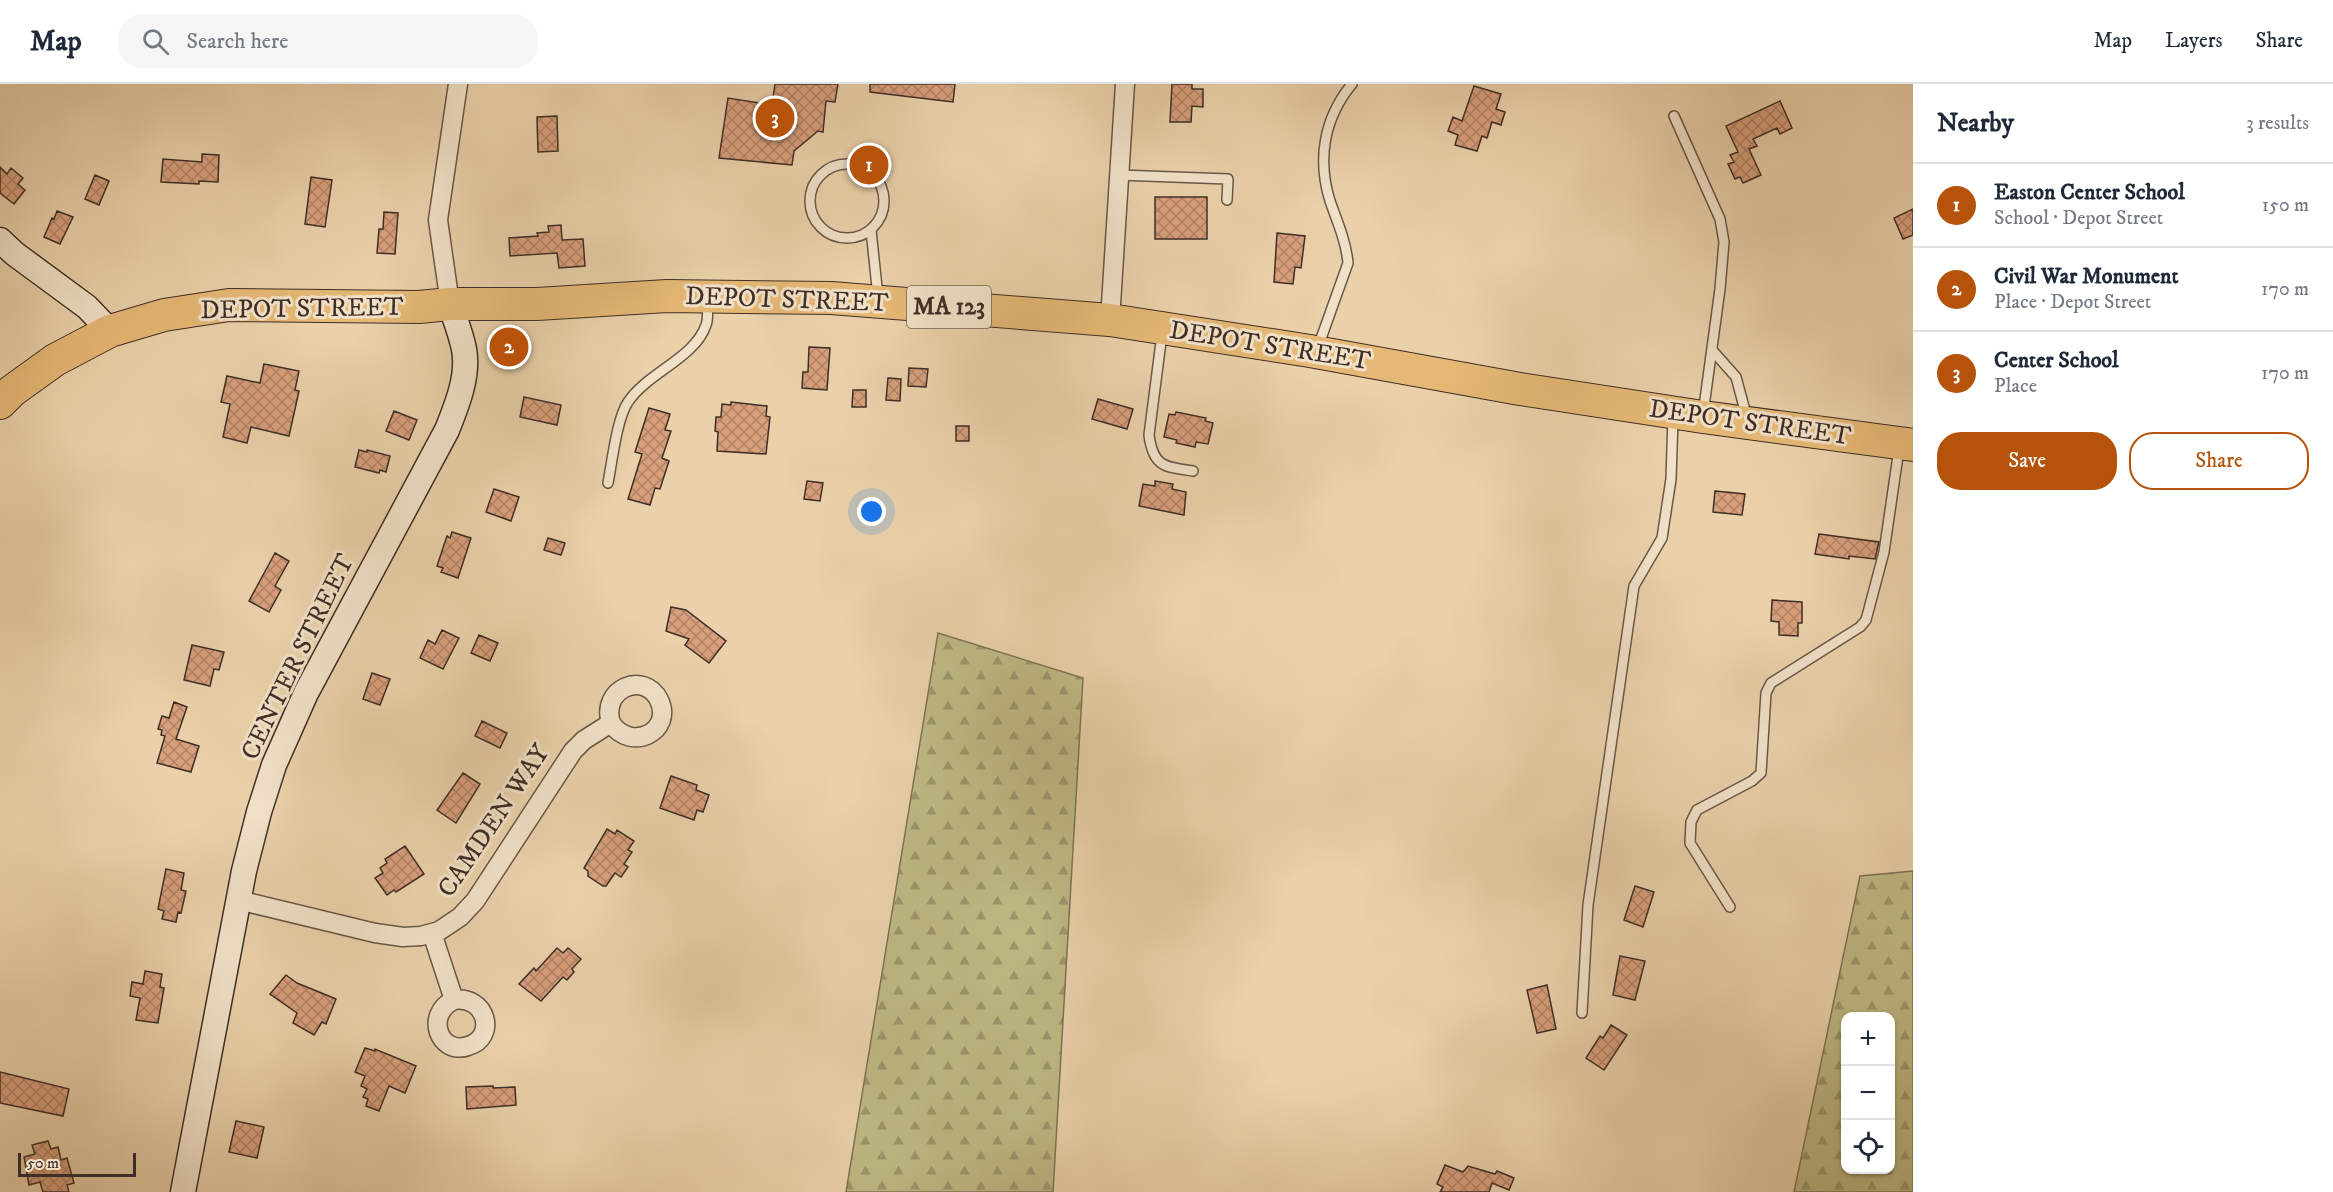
<!DOCTYPE html>
<meta charset="utf-8">
<style>
:root{--surface:#fff;--page:#f6f6f7;--text:#1f2937;--muted:#747a83;--line:#e0e1e3;--accent:#b45309}
body{margin:0;font-family:"IM FELL DW Pica",serif;background:var(--page);color:var(--text)}
.controls{position:absolute;right:18px;bottom:18px;display:grid;overflow:hidden;border-radius:12px;box-shadow:0 2px 4px #0004}
.controls button{width:54px;height:54px;display:grid;place-items:center;padding:0;border:0;border-bottom:2px solid var(--line);background:var(--surface);color:var(--text);font:30px sans-serif}
.scale{position:absolute;left:18px;bottom:15px;width:118px;box-sizing:border-box;padding-left:6px;border:3px solid #3e2e27;border-top:0;font-size:16px;line-height:21px;white-space:nowrap;color:#3e2e27;-webkit-text-stroke:4px #f1e1c8;paint-order:stroke}
.you{position:absolute;left:872px;top:428px;width:21px;height:21px;margin:-15px;border:4px solid #fff;border-radius:50%;background:#1a73e8;box-shadow:0 0 0 9px #1a73e833}
.badge{display:grid;place-items:center;width:39px;height:39px;border-radius:50%;background:var(--accent);color:#fff;font-size:20px;font-weight:700}
.pin{position:absolute;translate:-50% -50%;border:3px solid #fff;box-shadow:0 2px 6px #0006}
.list{margin:0;padding:0;list-style:none}
h2{display:flex;justify-content:space-between;align-items:center;height:78px;margin:0;padding:0 24px;font-size:26px}
h2 small{font-size:20px;font-weight:400;color:var(--muted)}
.list li{display:grid;grid-template-columns:39px 1fr auto;gap:18px;align-items:center;box-sizing:border-box;height:84px;padding:0 24px;border-top:2px solid var(--line)}
.list b{display:block;font-size:22px;white-space:nowrap}
.list p{margin:0;font-size:20px;white-space:nowrap;color:var(--muted)}
.list em{font-size:20px;font-style:normal;color:var(--muted)}
.actions{display:flex;gap:12px;padding:18px 24px}
.actions a{flex:1;padding:14px 0;border:2px solid var(--accent);border-radius:24px;text-align:center;font-size:21px;color:var(--accent)}
.actions .main{background:var(--accent);color:#fff}
.icon{flex:none;width:33px;height:33px;fill:none;stroke:currentColor;stroke-width:2;stroke-linecap:round;stroke-linejoin:round}
.map{position:relative;flex:none;width:1913px;height:1108px;overflow:hidden}
header{display:flex;align-items:center;gap:36px;box-sizing:border-box;height:84px;padding:0 30px;background:var(--surface);border-bottom:2px solid var(--line)}
header strong{font-size:28px}
nav{display:flex;gap:33px;margin-inline-start:auto;font-size:21px}
.search{width:420px;height:54px;background:var(--page);display:flex;align-items:center;gap:15px;box-sizing:border-box;padding:0 21px;border-radius:24px;color:var(--muted);font-size:22px}
main{display:flex}
aside{flex:1;background:var(--surface)}
.map>svg:first-child{display:block}
.forest{fill:url(#forest-firs);stroke:#7e7456;stroke-width:1.5;fill-rule:evenodd}
.building{fill:url(#building-cross-hatch);stroke:#3e2e27;stroke-width:1.5}
.lines{fill:none;stroke-linecap:round;stroke-linejoin:round}
.lane-casing{stroke:#695748;stroke-width:12}
.street-casing{stroke:#695748;stroke-width:21}
.secondary-casing{stroke:#3e2e27;stroke-width:27}
.highway-casing{stroke:#3e2e27;stroke-width:34}
.lane{stroke:#f1e1c8;stroke-width:9}
.street{stroke:#f1e1c8;stroke-width:18}
.secondary{stroke:#f1e1c8;stroke-width:24}
.highway{stroke:#e5b875;stroke-width:32}
.labels{text-anchor:middle;dominant-baseline:central;stroke-width:6;stroke-linejoin:round;paint-order:stroke}
.shield{fill:#f1e1c8;stroke:#746457;stroke-width:1.5}
.shield-label{font-size:24px;font-weight:bold;fill:#3e2e27}
.street-label{font-size:26px;fill:#3e2e27;stroke:#f1e1c8}
</style>
<header>
<strong>Map</strong>
<div class="search"><svg class="icon" aria-label="search" viewBox="0 0 24 24"><circle cx="10" cy="10" r="6"/><path d="M15 15l6 6"/></svg>Search here</div>
<nav><a>Map</a><a>Layers</a><a>Share</a></nav>
</header>
<main>
<div class="map">
<svg width="1913" height="1108" viewBox="0 0 1913 1108">
<defs>
<pattern id="forest-firs" width="22" height="20" patternUnits="userSpaceOnUse" patternTransform="scale(1.5)"><rect width="22" height="20" fill="#beb984"/><path d="M5 1l3.5 6h-7zM16 11l3.5 6h-7z" fill="#9c976c"/></pattern>
<pattern id="building-cross-hatch" width="8" height="8" patternUnits="userSpaceOnUse" patternTransform="scale(1.5)"><rect width="8" height="8" fill="#d89f7b"/><path d="M0 0l8 8M0 8l8-8" fill="none" stroke="#b18265"/></pattern>
</defs>
<rect width="100%" height="100%" fill="#ead1aa"/>
<filter id="stains"><feTurbulence type="fractalNoise" baseFrequency=".00333" numOctaves="4"/><feColorMatrix values="0 0 0 0 .2 0 0 0 0 .09 0 0 0 0 .02 0 0 0 .5 -.17"/></filter>
<radialGradient id="worn" r=".72"><stop offset=".6" stop-color="#630" stop-opacity="0"/><stop offset="1" stop-color="#630" stop-opacity=".3"/></radialGradient>
<path class="forest" d="M938,549L1083,594L1053,1108H846Z
M1913,787V1108H1794L1860,792ZM1890,932V1086H1846V932Z"/>
<path class="building" d="M775,0H838L835,18L826,17L823,48L818,47L794,67L792,81L719,74L728,14L772,21Z
M870,0H955L953,18L870,8Z
M1172,0H1192V5H1203V23L1192,22L1191,38H1170Z
M1474,2L1501,10L1496,25L1505,28L1501,41L1492,38L1487,54L1482,52L1477,67L1455,61L1458,51L1448,47L1453,33L1462,37Z
M1780,17L1792,44L1780,50L1777,44L1753,55L1757,62L1749,65L1761,91L1743,99L1740,93L1735,95L1728,80L1734,78L1730,71L1738,68L1726,42Z
M557,32L558,67L538,68L537,33Z
M202,70L219,71L218,98L199,97V100L161,98L163,75L202,78Z
M0,83L7,90L11,84L23,94L18,100L25,106L14,120L0,109Z
M95,91L109,97L99,121L85,115Z
M311,93L332,96L325,143L305,140Z
M1155,113H1207V155H1155Z
M1913,125V151L1903,155L1894,134Z
M57,127L73,133L60,160L44,153L52,134L54,135Z
M384,128L398,129L395,170L377,169L379,145H383Z
M561,141L562,156L583,155L585,182L559,184L557,169L510,172L509,154L538,152L537,149L549,148L548,142Z
M1277,149L1305,152L1301,184L1295,183L1293,200L1274,198Z
M809,263L830,264L827,306L802,304L803,288H808Z
M264,280L299,287L295,306L299,307L289,352L251,343L247,359L223,353L230,320L221,318L227,292L260,299Z
M909,284L928,285L926,303L908,302Z
M888,294L901,295L900,317L886,316Z
M853,306H866V323H852Z
M524,313L561,321L557,341L520,333Z
M1098,315L1133,325L1127,345L1092,335Z
M731,318L767,322L766,332L770,333L766,370L717,367L718,348L715,347L716,333H721L722,320L731,321Z
M649,324L670,330L665,346L671,347L662,374L669,377L660,405L655,404L650,421L628,415L642,370L635,368Z
M394,327L417,336L409,356L386,347Z
M1176,328L1206,334L1205,337L1213,339L1208,360L1196,358L1195,363L1176,359L1177,356L1164,353L1169,330L1175,331Z
M956,342H969V357H956Z
M359,366L367,368V366L390,372L386,388L380,386L379,389L355,383Z
M807,397L823,399L820,417L804,415Z
M1155,397L1173,400L1172,405L1186,408L1184,431L1139,422L1143,400L1155,402Z
M494,405L519,413L511,437L486,428Z
M1715,407L1745,410L1742,431L1713,428Z
M452,448L471,454L458,494L441,488L443,484L437,482L447,452L450,454Z
M1819,450L1879,458L1875,475L1849,472V475L1815,470Z
M548,454L565,459L561,471L544,466Z
M275,469L289,477L275,502L281,506L269,528L249,517Z
M1772,516L1802,518V539H1798V552L1779,551V538L1771,537Z
M671,523L686,526L726,557L709,579L685,561L689,555L666,547Z
M442,546L459,554L443,585L420,574L428,556L435,560Z
M479,551L498,559L490,577L471,569Z
M192,561L224,568L219,586L214,585L210,602L184,596Z
M372,589L390,595L380,621L363,615Z
M174,618L187,623L176,655L199,662L191,688L157,679L165,652L161,651L162,646L158,645L162,632L169,634Z
M482,637L507,649L500,664L475,652Z
M463,689L480,700L456,739L437,726Z
M671,692L697,701L696,706L709,711L703,728L697,726L694,736L660,724Z
M607,745L615,750L617,746L634,757L628,766L632,768L624,780L628,783L621,793L615,789L606,802H603L588,792V787L584,784Z
M405,762L424,790L396,808L394,806L387,811L375,794L383,789L380,784L387,779L385,775Z
M166,785L184,789L181,806L186,807L181,829L178,828L176,838L162,835L164,827L158,825Z
M1635,802L1654,808L1643,843L1624,836Z
M557,864L563,869L568,864L581,875L572,885L574,888L567,896L563,893L541,917L519,900L534,884L536,887Z
M1620,872L1645,877L1635,916L1613,911Z
M145,887L162,890L160,903L164,904L158,939L136,936L140,914L130,912L132,898L143,900Z
M286,891L297,899L336,915L326,940L322,938L314,951L293,939L297,929L270,910Z
M1547,901L1556,945L1537,949L1527,906Z
M1611,941L1627,951L1604,986L1586,974L1600,952L1603,954Z
M365,964L375,967V965L416,982L405,1009L389,1002L379,1027L366,1022L368,1015L363,1013L367,1005L361,1002L365,992L355,988Z
M0,988L69,1005L63,1032L0,1019Z
M493,1002V1004L515,1003L516,1021L467,1025L466,1003Z
M236,1037L264,1043L257,1074L229,1068Z
M48,1057L51,1065L58,1063L61,1076L67,1074L74,1099L67,1101L69,1108H43L40,1098L29,1101L24,1073L35,1070L32,1061Z
M1445,1081L1463,1088L1468,1082L1495,1090L1497,1087L1514,1094L1509,1106L1492,1099L1489,1108H1440L1443,1103L1437,1100Z"/>
<g class="lines">
<defs>
<path id="lane" d="M1674,32L1720,135L1724,158L1720,205L1703,330
M810 117a37 37 0 1 1 74 0a37 37 0 1 1-74 0Z
M1119,91L1228,95L1227,116
M871,146L878,213
M1162,250L1149,351C1153,383 1165,383 1193,387
M1318,263L1348,179C1346,157 1337,137 1330,117C1317,75 1324,34 1352,0
M1712,266L1736,293L1747,334
M608,399C612,378 617,334 628,318C647,289 695,274 706,241C709,234 707,225 707,218
M1730,823L1690,759L1691,738L1697,726L1752,697L1761,689L1766,609L1771,599L1860,543L1866,536L1884,468L1899,365
M1582,929L1588,821L1634,502L1662,454L1671,395L1673,334"/>
<path id="street" d="M450,220L438,136L458,0
M1110,236L1125,0
M238,816L375,849L403,853L421,852L439,847L460,833L475,817L573,667L584,656L611,639C631,669 674,647 659,616C644,586 600,605 611,639
M432,849L454,916C424,930 439,972 468,962C498,953 486,911 454,916"/>
<path id="secondary" d="M0,156L15,170L87,223L110,247
M183,1108L244,787L259,728L274,681L306,609L447,346C457,321 469,292 464,265C461,250 455,235 450,220"/>
<path id="highway" d="M0,319L12,307L55,276L110,247L164,231L229,221L419,223L450,220H537L667,212L831,214L1110,236L1310,267L1520,305L1703,333L1913,361"/>
</defs>
<use href="#lane" class="lane-casing"/>
<use href="#street" class="street-casing"/>
<use href="#secondary" class="secondary-casing"/>
<use href="#highway" class="highway-casing"/>
<use href="#lane" class="lane"/>
<use href="#street" class="street"/>
<use href="#secondary" class="secondary"/>
<use href="#highway" class="highway"/>
</g>
<g class="labels">
<rect class="shield" x="907" y="202" width="84" height="42" rx="4.5"/>
<g class="shield-label">
<text x="949" y="223">MA 123</text>
</g>
<g class="street-label">
<text transform="translate(787 216) rotate(2)">DEPOT STREET</text>
<text transform="translate(302 225) rotate(-1)">DEPOT STREET</text>
<text transform="translate(1270 262) rotate(9)">DEPOT STREET</text>
<text transform="translate(1750 339) rotate(8)">DEPOT STREET</text>
<text transform="translate(298 573) rotate(-64)">CENTER STREET</text>
<text transform="translate(494 737) rotate(-56)">CAMDEN WAY</text>
</g>
</g>
<rect width="100%" height="100%" filter="url(#stains)"/>
<rect width="100%" height="100%" fill="url(#worn)"/>
</svg>
<div class="controls">
<button>+</button>
<button>−</button>
<button><svg class="icon" aria-label="locate" viewBox="0 0 24 24"><circle cx="12" cy="12" r="6"/><path d="M12 2v4M12 18v4M2 12h4M18 12h4"/></svg></button>
</div>
<div class="scale">50 m</div>
<div class="you"></div>
<div class="pin badge" style="left:869px;top:81px">1</div>
<div class="pin badge" style="left:509px;top:263px">2</div>
<div class="pin badge" style="left:775px;top:34px">3</div>
</div>
<aside>
<h2>Nearby<small>3 results</small></h2>
<ul class="list">
<li><span class="badge">1</span><div><b>Easton Center School</b><p>School · Depot Street</p></div><em>150 m</em></li>
<li><span class="badge">2</span><div><b>Civil War Monument</b><p>Place · Depot Street</p></div><em>170 m</em></li>
<li><span class="badge">3</span><div><b>Center School</b><p>Place</p></div><em>170 m</em></li>
</ul>
<div class="actions"><a class="main">Save</a><a>Share</a></div>
</aside>
</main>
